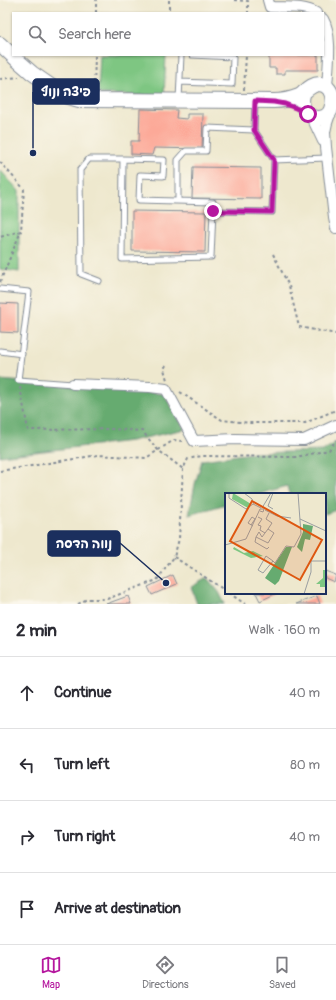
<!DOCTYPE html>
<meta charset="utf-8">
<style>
:root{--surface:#fff;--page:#f7f7f7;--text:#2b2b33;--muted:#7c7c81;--line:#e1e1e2;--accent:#b5179e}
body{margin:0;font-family:Pangolin,"Playpen Sans Hebrew",sans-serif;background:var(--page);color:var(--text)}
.stop{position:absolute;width:12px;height:12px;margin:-9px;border:3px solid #b5179e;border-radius:50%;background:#fff}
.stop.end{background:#b5179e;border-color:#fff;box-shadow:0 1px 4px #0008}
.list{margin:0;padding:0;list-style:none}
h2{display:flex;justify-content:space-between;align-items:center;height:52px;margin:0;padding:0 16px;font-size:17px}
h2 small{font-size:13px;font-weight:400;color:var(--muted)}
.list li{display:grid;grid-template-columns:26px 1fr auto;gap:12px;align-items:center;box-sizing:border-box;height:72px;padding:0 16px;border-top:1px solid var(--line)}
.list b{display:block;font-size:15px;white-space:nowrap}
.list em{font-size:13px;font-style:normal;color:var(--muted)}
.icon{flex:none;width:22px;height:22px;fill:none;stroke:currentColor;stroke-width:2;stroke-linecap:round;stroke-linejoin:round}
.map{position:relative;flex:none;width:336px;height:604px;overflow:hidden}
.search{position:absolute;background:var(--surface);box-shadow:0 1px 3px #0004;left:12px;right:12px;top:12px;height:44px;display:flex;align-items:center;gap:10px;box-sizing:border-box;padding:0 14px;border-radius:0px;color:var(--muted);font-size:15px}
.sheet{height:340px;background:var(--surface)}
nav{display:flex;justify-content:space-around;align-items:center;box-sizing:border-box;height:56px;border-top:1px solid var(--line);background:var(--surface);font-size:11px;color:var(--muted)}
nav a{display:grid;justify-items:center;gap:2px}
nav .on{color:var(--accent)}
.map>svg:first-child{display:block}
.green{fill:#7ec682;stroke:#4c7a70}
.forest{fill:#66ab70;stroke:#406d67}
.building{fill:#fca998}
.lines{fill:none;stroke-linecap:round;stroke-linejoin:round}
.lane-casing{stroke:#848c96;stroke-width:7}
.street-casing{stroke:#848c96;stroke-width:12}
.secondary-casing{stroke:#848c96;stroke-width:16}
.path{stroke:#848c96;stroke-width:2;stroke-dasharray:3 3;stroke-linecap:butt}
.lane{stroke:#fff;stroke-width:5}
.street{stroke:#fff;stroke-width:10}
.secondary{stroke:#fff;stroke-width:14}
.route{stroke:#b5179e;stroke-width:5}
.inset-road{fill:none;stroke:#9a9ea1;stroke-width:1}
.view{fill:#de5710;fill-opacity:0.15;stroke:#de5710;stroke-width:2}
.inset-edge{fill:none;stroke:#1b2f5e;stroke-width:2}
.leader{fill:none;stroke:#1b2f5e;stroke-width:1.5}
.callout-dot{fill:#1b2f5e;stroke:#fbf7ec;stroke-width:1.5}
.callout{fill:#1b2f5e;stroke:#1b2f5e;stroke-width:1.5}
.callout-label{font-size:13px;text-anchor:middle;font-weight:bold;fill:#fff}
</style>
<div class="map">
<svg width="336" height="604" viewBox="0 0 336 604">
<rect width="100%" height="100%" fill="#fbf7ec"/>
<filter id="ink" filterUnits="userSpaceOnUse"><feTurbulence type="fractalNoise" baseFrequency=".025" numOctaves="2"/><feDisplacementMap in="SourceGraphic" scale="8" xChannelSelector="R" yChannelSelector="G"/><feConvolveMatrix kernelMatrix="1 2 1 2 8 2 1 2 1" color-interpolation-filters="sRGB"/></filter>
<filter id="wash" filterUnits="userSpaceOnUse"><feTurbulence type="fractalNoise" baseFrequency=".012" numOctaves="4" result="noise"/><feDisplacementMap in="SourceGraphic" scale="16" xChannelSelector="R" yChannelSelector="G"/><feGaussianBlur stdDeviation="0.9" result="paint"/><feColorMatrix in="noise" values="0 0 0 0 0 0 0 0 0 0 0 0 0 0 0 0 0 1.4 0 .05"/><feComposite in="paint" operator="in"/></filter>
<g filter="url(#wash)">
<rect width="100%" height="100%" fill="#eee8ce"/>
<path class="green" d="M100,55H166L164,96L98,94Z
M0,170L19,191V272L0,269Z"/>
<path class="forest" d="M0,380L137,391L164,394L185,429L131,441L0,456Z
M336,442V510L325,514V494H289L287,486L260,494H226V504L189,515L195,484L202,460L252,453L323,451Z
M207,578L219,592L225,604H197L191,587Z"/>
<g id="blocks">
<path class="building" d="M269,55H318V70H285V74H276V68H269Z
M140,109L177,110L176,118L187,119V114H203L202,149L154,148L152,155L131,154V141H139Z
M193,167L261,168V199L192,198Z
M132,211L206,212L205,252L132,251Z
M0,303L18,304V333L0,332Z
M325,571L336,575L334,582L325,578Z
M173,575L177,584L152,595L148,587Z
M256,593H277L260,601Z
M128,596L131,604H106Z
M317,596L320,604H296Z"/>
</g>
</g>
<g filter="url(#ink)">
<use href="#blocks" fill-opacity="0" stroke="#848c96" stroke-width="1"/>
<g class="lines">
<defs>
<path id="lane" d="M180,82L232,84L233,57L192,55
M179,100L181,55
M254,130L274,160
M178,201V160L186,151H206L207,128L254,130L255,102
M213,211V202L139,200L140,175L163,176L164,160L123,159L122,259L211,257L213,211L272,212L274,160L327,158
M99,281L81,274L80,170L89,159H123
M0,289L29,292L18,380L73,384
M0,351L22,354"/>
<path id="street" d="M268,0L270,7C284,8 304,5 316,13
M323,19C333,36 328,67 327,87
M308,114L314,122L323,141
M330,114L327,123L325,132L326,147L334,218L336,228
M73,384L150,387L166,389L194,441L235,439L304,440L336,425"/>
<path id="secondary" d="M0,44L16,59L32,73L61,93L69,97L79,100L274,101C283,101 291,99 299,96C306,92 310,84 320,84C336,86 336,112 324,117C308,122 298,106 304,92"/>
</defs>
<use href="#lane" class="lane-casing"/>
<use href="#street" class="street-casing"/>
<use href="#secondary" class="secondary-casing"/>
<path class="path" d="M169,0V13
M234,0L248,1V13
M96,13V0
M0,79L19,77
M94,89L95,55
M244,90L246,55
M0,162L24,189L21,231L0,237
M273,254L289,286L299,327L336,334
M0,282L21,231
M166,365L164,369L167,380
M20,387L28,430L113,429L142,431L158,450L183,469
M180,392L222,420L250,423H305L336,410
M0,471L98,455L146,458L174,440L182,441
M174,557L226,591
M229,593L245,604
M78,604L87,599H107L157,580L174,557L179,539L183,469L188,459L201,456L296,457L329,450L336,440"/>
<use href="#lane" class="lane"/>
<use href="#street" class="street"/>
<use href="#secondary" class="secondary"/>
</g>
</g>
<g class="lines" filter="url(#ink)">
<path class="route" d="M213,211L272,212L274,160L254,130L255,101L274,102L285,104L306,112L308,114"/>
</g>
<g transform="translate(225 493)">
<rect width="101" height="101" fill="#eee8ce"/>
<path d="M8,0L26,11L23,15L7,6ZM9,54L19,60L28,58L38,63L26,65L8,56ZM98,77H101V94H95V91H91L98,85Z" fill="#7ec682"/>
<path d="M78,31L88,33L85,47L80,46L77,59L72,54L78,39ZM61,54H67L54,88L50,92L40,85Z" fill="#66ab70"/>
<path class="inset-road" d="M4,0V5L21,16L28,11L36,15M19,0L27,6L29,11M48,0L43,13L48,16M37,15L46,0M40,17L52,23L66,25M33,24L37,26L33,32L36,33L35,37L40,40M75,26L101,38M26,32L30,26L27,24L23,30L28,33M43,36L37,44L34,39L31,44L43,50L49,40L43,36L47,30L41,26L44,20M31,44L30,49L42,56L44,54M0,52L21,46L35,16H39L38,19L35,18M48,68L38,80L33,77L41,63L48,68L50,70L61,53L69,54L76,41L73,0M79,101L86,79V68H101"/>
<path class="view" d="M27,8L97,47L75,87L5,48Z"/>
<rect width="101" height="101" class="inset-edge"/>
</g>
<path class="leader" d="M33 153L33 92M166 583L120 543"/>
<g class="callout-dot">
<circle cx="33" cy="153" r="4"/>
<circle cx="166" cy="583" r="4"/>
</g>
<g class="callout">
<rect x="33" y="79" width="66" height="25" rx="4"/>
<rect x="48" y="531" width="72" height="25" rx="4"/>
</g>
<g class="callout-label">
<text x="66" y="96">פיצה ונוף</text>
<text x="84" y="548">נווה הדסה</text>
</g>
</svg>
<div class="stop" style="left:308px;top:114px"></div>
<div class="stop end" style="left:213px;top:211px"></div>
<div class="search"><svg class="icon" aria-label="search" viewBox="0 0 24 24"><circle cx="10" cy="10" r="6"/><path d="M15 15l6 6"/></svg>Search here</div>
</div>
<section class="sheet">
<h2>2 min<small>Walk · 160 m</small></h2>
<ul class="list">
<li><svg class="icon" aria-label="ahead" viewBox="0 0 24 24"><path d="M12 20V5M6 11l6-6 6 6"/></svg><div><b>Continue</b></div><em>40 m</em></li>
<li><svg class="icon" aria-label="left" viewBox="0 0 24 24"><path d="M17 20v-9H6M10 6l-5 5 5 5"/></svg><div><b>Turn left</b></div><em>80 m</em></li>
<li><svg class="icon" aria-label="right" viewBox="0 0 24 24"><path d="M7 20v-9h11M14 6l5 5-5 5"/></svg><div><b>Turn right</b></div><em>40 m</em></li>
<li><svg class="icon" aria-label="arrive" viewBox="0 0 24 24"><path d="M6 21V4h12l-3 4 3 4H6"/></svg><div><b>Arrive at destination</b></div></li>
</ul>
</section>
<nav>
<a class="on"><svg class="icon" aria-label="map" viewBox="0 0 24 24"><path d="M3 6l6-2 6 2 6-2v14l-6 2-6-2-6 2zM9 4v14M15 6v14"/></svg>Map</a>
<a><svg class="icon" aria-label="directions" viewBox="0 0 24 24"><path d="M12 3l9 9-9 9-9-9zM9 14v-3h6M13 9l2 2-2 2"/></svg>Directions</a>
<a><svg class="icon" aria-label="saved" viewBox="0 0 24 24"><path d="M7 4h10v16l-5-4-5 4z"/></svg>Saved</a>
</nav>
